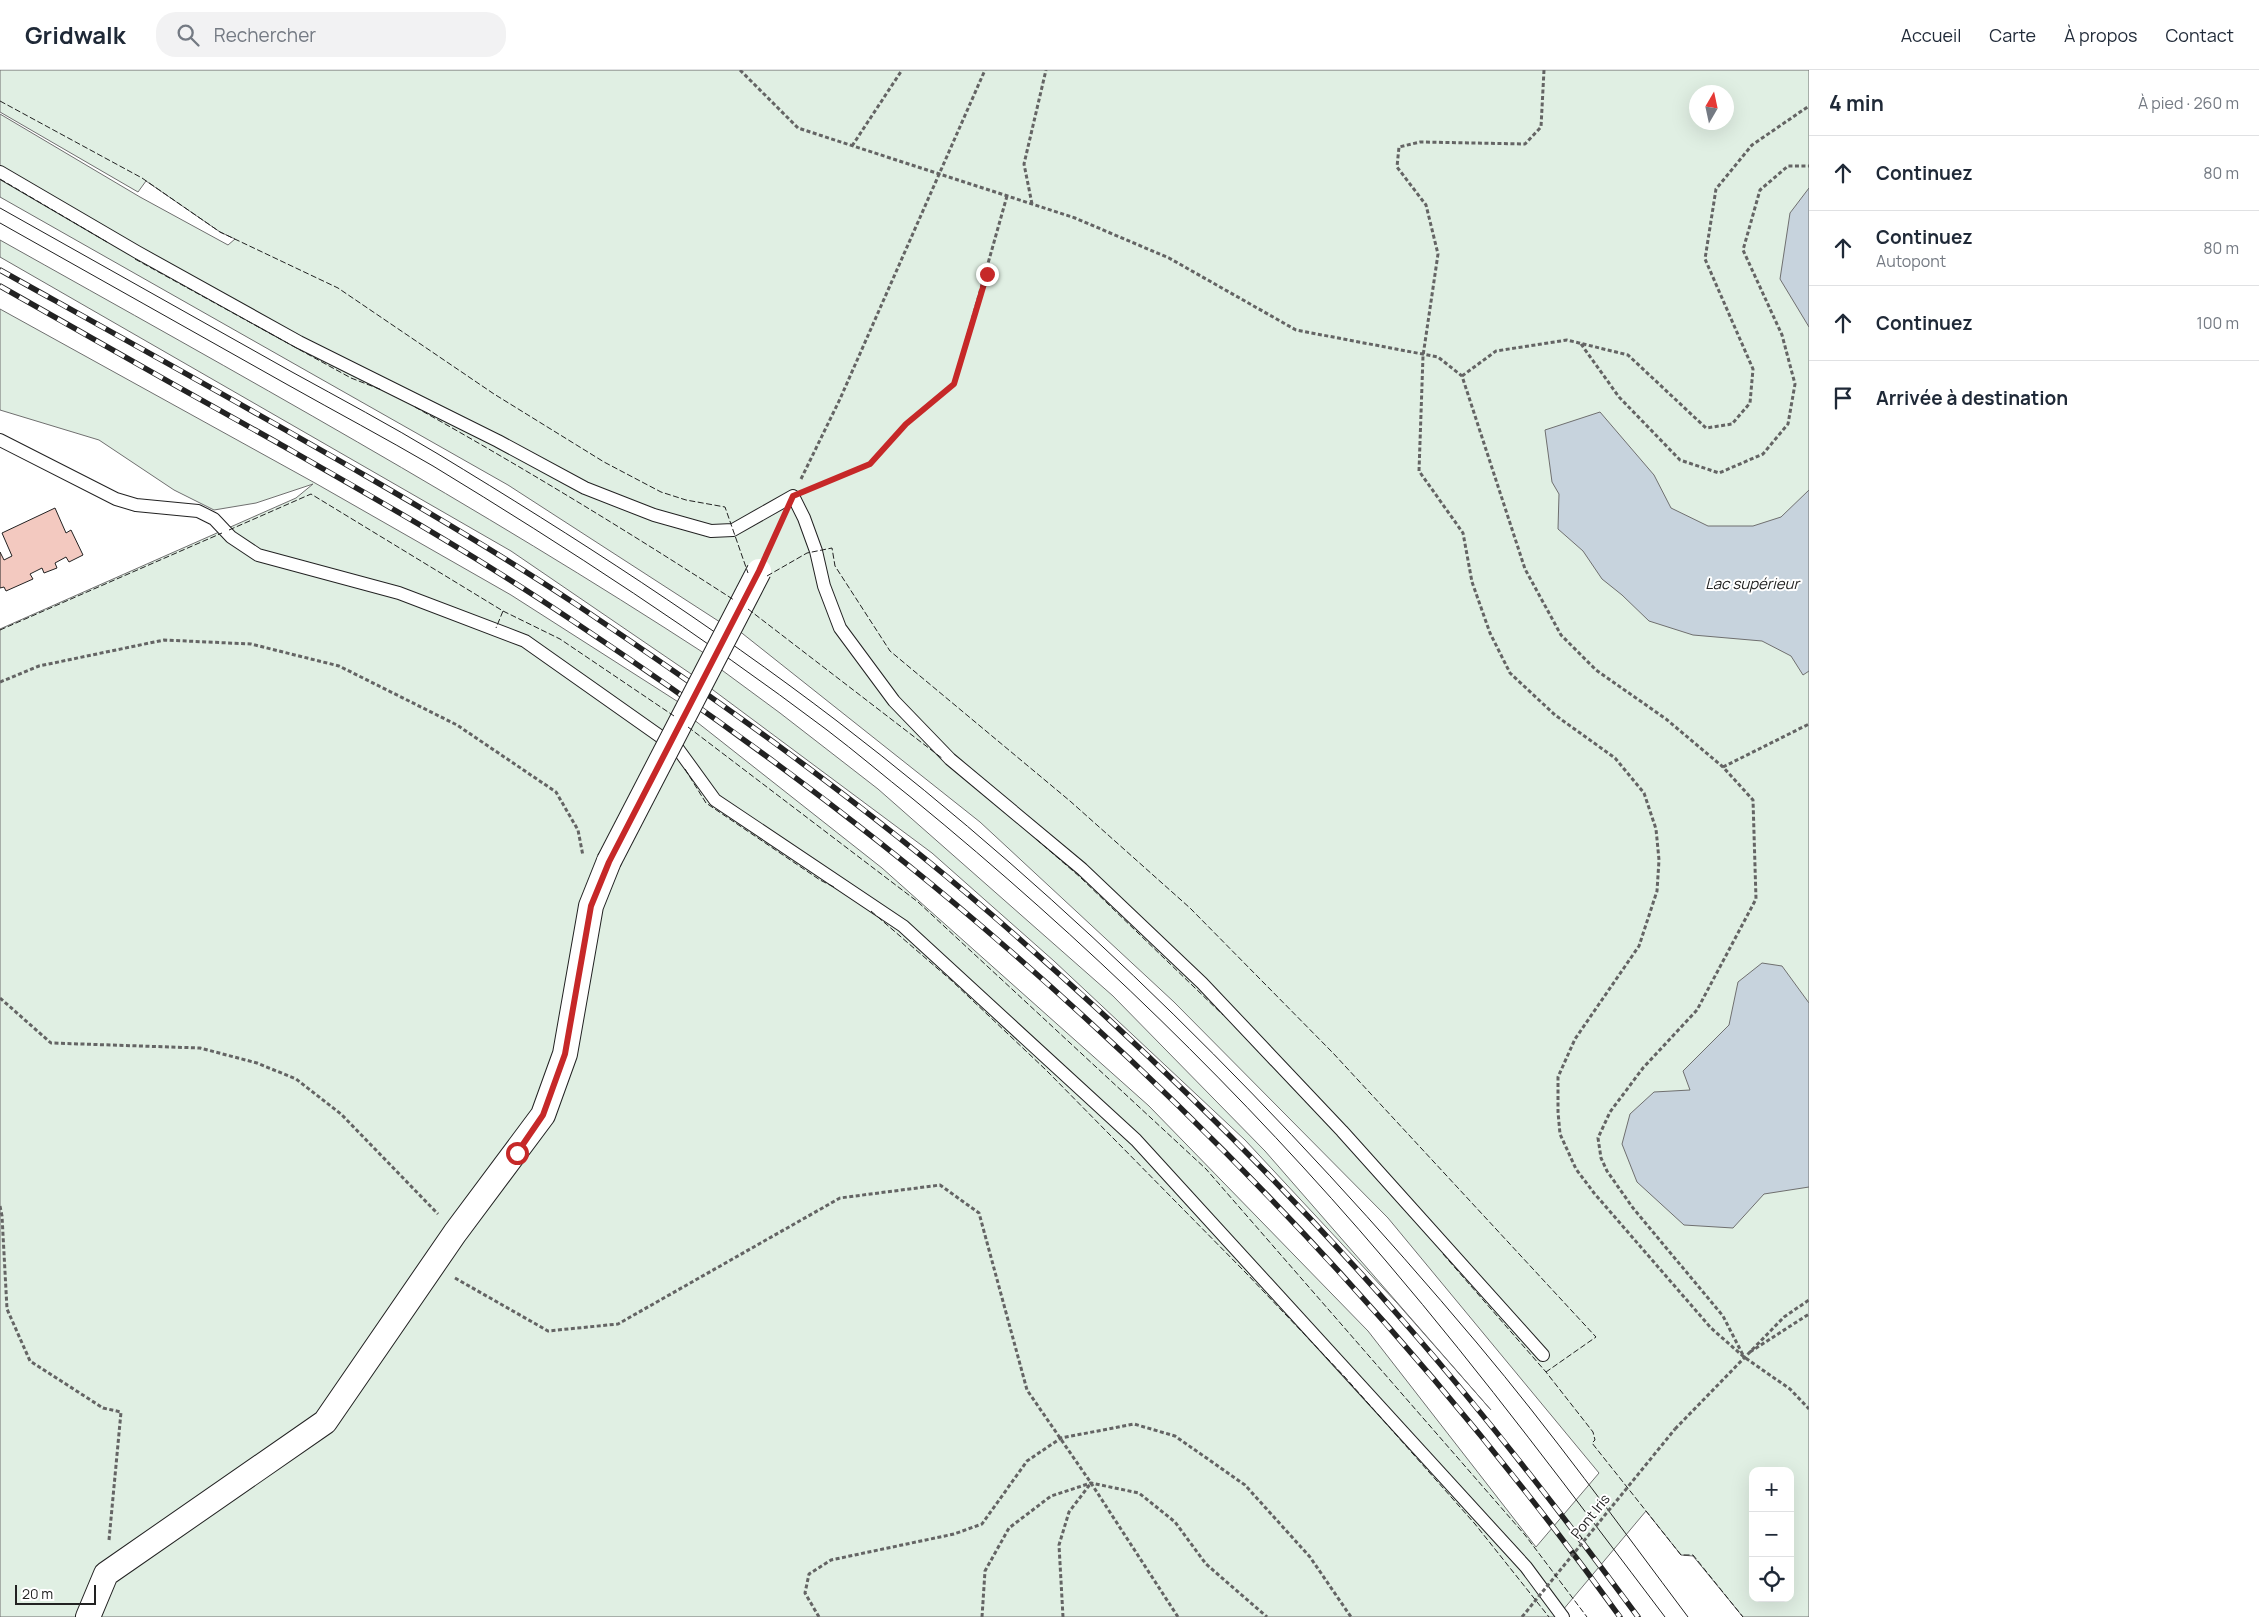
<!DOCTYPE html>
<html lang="fr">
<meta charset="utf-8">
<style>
:root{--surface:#fff;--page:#f2f2f3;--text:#1f2937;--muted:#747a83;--line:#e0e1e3}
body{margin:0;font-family:Manrope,sans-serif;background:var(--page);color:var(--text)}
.controls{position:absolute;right:15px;bottom:15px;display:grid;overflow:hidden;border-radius:10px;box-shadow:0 5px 20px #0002}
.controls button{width:45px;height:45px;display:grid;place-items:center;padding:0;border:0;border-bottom:1px solid var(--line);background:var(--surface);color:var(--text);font:25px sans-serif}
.compass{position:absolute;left:1689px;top:15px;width:45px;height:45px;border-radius:50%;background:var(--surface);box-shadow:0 5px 20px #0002;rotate:9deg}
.scale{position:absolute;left:15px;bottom:12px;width:81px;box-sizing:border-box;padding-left:5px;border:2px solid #222;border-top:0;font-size:14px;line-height:18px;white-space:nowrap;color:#222;-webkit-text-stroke:4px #fff;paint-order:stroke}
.stop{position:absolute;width:15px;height:15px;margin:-11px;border:4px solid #c62828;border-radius:50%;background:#fff}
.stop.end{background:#c62828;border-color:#fff;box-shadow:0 1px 5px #0008}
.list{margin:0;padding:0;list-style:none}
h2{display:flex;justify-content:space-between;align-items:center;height:65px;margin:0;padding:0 20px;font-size:21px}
h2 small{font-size:16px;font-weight:400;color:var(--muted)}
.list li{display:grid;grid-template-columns:32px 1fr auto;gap:15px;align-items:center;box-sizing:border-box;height:75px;padding:0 20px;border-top:1px solid var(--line)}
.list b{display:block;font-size:19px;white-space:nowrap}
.list p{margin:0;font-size:16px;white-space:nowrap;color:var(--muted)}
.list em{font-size:16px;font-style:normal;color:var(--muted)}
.icon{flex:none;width:28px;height:28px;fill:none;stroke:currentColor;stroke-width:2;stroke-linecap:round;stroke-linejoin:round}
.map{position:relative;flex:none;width:1809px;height:1547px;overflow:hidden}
header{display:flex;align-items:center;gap:30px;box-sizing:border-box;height:70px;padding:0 25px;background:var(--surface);border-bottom:1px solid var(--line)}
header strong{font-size:24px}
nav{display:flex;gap:28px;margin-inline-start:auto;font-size:18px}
.search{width:350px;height:45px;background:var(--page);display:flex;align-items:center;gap:12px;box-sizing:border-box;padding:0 18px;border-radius:20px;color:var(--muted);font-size:19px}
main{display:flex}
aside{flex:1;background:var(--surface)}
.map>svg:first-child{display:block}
.green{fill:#e0efe3;stroke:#6f6f6f;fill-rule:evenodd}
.water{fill:#c7d3dd;stroke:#6f6f6f}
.building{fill:#f3c9c0;stroke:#222}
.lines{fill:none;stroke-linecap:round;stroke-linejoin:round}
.lane-casing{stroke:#222;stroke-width:14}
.street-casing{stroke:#222;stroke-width:26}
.path{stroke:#646464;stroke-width:3;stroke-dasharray:4 2.5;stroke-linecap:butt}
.lane{stroke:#fff;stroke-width:12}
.street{stroke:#fff;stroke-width:24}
.tram{stroke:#222;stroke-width:1}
.rail-casing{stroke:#222;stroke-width:5.5}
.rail{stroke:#fff;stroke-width:4;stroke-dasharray:11;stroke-linecap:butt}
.street-bridge-casing{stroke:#222;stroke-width:26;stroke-linecap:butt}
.path-bridge{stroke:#646464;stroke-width:3;stroke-dasharray:4 2.5;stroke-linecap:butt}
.street-bridge{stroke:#fff;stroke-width:24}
.fence{stroke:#222;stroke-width:1;stroke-dasharray:6 2.5;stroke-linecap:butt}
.route{stroke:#c62828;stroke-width:6}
.labels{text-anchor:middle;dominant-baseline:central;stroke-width:4;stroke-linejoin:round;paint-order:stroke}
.street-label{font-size:14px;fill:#222;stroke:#fff}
.water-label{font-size:15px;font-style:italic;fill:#222;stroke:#fff}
</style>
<header>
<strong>Gridwalk</strong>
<div class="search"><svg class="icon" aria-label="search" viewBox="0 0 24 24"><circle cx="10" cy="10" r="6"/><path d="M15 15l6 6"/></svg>Rechercher</div>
<nav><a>Accueil</a><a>Carte</a><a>À propos</a><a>Contact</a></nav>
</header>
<main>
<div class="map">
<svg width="1809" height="1547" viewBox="0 0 1809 1547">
<rect width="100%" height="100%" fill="#fff"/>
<path class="green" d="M0,0H1809V1547H1743L1693,1486L1681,1485L1646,1441L1557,1547H0V559L296,428L313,414L256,433L214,440L174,420L99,370L0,340V239L315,413L511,525L683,635L697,608L511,481L0,187V170C239,304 478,436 707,585L723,554L508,415L0,127V44L140,127L228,175L235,169L220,162L146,111L138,122L0,42ZM1696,22H1726V52H1696ZM738,560L980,752L1174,932L1388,1148L1599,1403L1536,1477L1368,1261L1149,1036L882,798L693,649L709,617L932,783L1054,891L1245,1070L1397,1233L1491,1340L1265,1081L1113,926L878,719L780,643L719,598ZM1753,1401H1790V1528H1753Z"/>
<path class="water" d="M1809,118V257L1780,209L1790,143Z
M1600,342L1654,405L1671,438L1708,456H1753L1781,447L1809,420V601L1803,605L1791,586L1762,571L1693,565L1649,551L1622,525L1602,509L1583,481L1558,459L1559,424L1552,412L1545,360Z
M1762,893L1782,896L1809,933V1117L1764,1124L1733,1158L1684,1155L1637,1112L1622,1074L1630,1044L1654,1022L1690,1020L1683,1001L1729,955L1738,912Z"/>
<path class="building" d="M55,438L66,463L71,460L83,485L69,492L66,487L55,493L57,498L44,503L42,498L30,504L33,509L6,521L4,517L0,518V482L4,490L12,486L2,463Z"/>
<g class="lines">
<defs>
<path id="lane" d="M0,102L137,182L299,272L498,371L585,418L654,445L711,461L733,460L793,426L804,448L816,481L824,516L840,558L894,631L950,689L1082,799L1202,913L1342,1061L1543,1285
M0,370L116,429L136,435L198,441L214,449L231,467L258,485L399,523L525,571L678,679L715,730L903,856L1136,1070L1526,1497L1563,1547"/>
<path id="street" d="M88,1547L106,1504L325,1352L455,1163L543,1045L565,984L591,836L609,791"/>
</defs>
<use href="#lane" class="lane-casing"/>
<use href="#street" class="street-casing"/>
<path class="path" d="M740,0L798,58L887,87
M1544,0L1541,57L1525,74L1420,72L1399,77L1397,97L1426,135L1438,184L1423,286L1419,401L1463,463L1472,512L1490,563L1510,603L1555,645L1615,688L1644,723L1656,759L1659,790L1657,821L1639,876L1575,969L1558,1007V1042L1560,1064L1576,1099L1594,1123L1711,1258L1744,1287L1790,1319L1809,1339
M852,76L902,0
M986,119L1075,148L1169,188L1296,260L1438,287L1462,306L1525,499L1561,565L1596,600L1666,649L1723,697L1753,730L1756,829L1697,940L1643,998L1610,1042L1598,1068L1601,1088L1607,1101L1633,1138L1723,1246L1744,1287
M1032,134L1024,94L1046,0
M1581,274L1619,327L1680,390L1719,403L1763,384L1788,354L1795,314L1782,265L1743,180L1760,120L1788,96H1809
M1462,306L1496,281L1567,270L1628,285L1706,358L1732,354L1750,333L1753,299L1705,189L1716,119L1752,75L1809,36
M801,409L840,329L985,0
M812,418L870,394L906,354L954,314L1007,126
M769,480L779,458
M0,612L39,596L164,570L251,574L339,596L457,655L556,722L578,760L583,786
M1723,697L1809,654
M0,928L51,973L200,978L257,993L296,1009L341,1044L438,1144
M0,1136L2,1146L7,1239L30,1291L103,1338L121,1342L109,1470
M455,1208L548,1261L618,1254L840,1128L940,1115L979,1143L1027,1320L1091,1413L1178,1547
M1750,1282L1809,1244
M1675,1359L1784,1247L1809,1230
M819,1547L805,1523L809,1504L831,1490L954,1464L982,1454L1027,1391L1061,1368L1134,1354L1175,1366L1245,1415L1310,1487L1351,1547
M982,1547L985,1501L1009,1458L1051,1426L1091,1413L1139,1423L1175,1452L1206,1494L1267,1547
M1063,1547L1059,1475L1069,1442L1091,1413"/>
<use href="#lane" class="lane"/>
<use href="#street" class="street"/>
<path class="tram" d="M0,138C97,193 195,247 292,302C341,329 390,355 438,384C575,467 710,554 837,651C1074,833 1285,1045 1477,1273C1551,1361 1619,1455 1688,1547
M0,153C96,207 192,261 288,315C336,342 385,368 433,396C568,478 701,565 827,660C856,682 884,706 913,729C1084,869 1243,1023 1386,1191C1484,1306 1574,1427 1665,1547"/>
<defs>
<path id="rail" d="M0,200C122,268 245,336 366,406C437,447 508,489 577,535C720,631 860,731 991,844C1140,973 1282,1111 1411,1260C1491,1352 1566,1449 1638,1547
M0,216C93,269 185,321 278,373C376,429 475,485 570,549C711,643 849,743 979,854C1218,1058 1436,1292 1620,1547"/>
</defs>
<use href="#rail" class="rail-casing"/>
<use href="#rail" class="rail"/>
<defs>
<path id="street-bridge" d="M609,791L759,501"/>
</defs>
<use href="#street-bridge" class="street-bridge-casing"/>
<path class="path-bridge" d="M887,87L986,119
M1522,1547L1675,1359"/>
<use href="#street-bridge" class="street-bridge"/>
<path class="fence" d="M0,31L142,108L220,162L338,218L494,324L604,392L661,422L686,430L725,437L748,503
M0,109L107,172
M135,189L351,308L382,320
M415,337C524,398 629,462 734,530
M229,460L311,424L503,541L496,558
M767,506L807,483L832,478L835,496L890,581L1070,731L1190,838L1333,983L1596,1267L1546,1302
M748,539L943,689
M503,541L560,569L674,646
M0,560L222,463
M688,657L918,832L1206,1099L1525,1465L1587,1547
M685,699L706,733L820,810L836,818
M1036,769L1080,807L1223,945
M871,841L952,911L1046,1000L1246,1203L1344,1306L1475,1454L1549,1547
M1443,1184L1546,1302L1593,1362L1595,1370L1592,1373L1681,1485H1693L1743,1547"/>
</g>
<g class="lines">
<path class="route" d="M517,1083L543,1045L565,984L591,836L609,792L759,501L793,426L870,394L906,354L954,314L987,204"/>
</g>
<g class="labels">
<g class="street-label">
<text transform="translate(1590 1446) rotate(-51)">Pont Iris</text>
</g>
<g class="water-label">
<text x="1752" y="513">Lac supérieur</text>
</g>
</g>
</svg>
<div class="controls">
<button>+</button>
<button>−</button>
<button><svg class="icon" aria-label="locate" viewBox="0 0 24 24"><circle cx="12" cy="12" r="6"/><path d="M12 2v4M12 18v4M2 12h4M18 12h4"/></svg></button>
</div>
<svg class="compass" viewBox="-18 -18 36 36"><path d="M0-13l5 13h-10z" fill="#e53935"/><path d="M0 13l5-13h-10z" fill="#747a83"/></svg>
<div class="scale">20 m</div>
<div class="stop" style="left:517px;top:1083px"></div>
<div class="stop end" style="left:987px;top:204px"></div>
</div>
<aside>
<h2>4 min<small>À pied · 260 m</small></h2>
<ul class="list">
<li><svg class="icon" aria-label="ahead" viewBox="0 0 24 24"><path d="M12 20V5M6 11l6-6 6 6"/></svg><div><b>Continuez</b></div><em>80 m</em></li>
<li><svg class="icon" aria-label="ahead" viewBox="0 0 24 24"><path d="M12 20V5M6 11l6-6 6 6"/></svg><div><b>Continuez</b><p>Autopont</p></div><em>80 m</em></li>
<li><svg class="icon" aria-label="ahead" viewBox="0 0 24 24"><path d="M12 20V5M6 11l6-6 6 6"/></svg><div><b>Continuez</b></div><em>100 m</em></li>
<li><svg class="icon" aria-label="arrive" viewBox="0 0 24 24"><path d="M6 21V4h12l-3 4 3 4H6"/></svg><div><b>Arrivée à destination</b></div></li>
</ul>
</aside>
</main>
